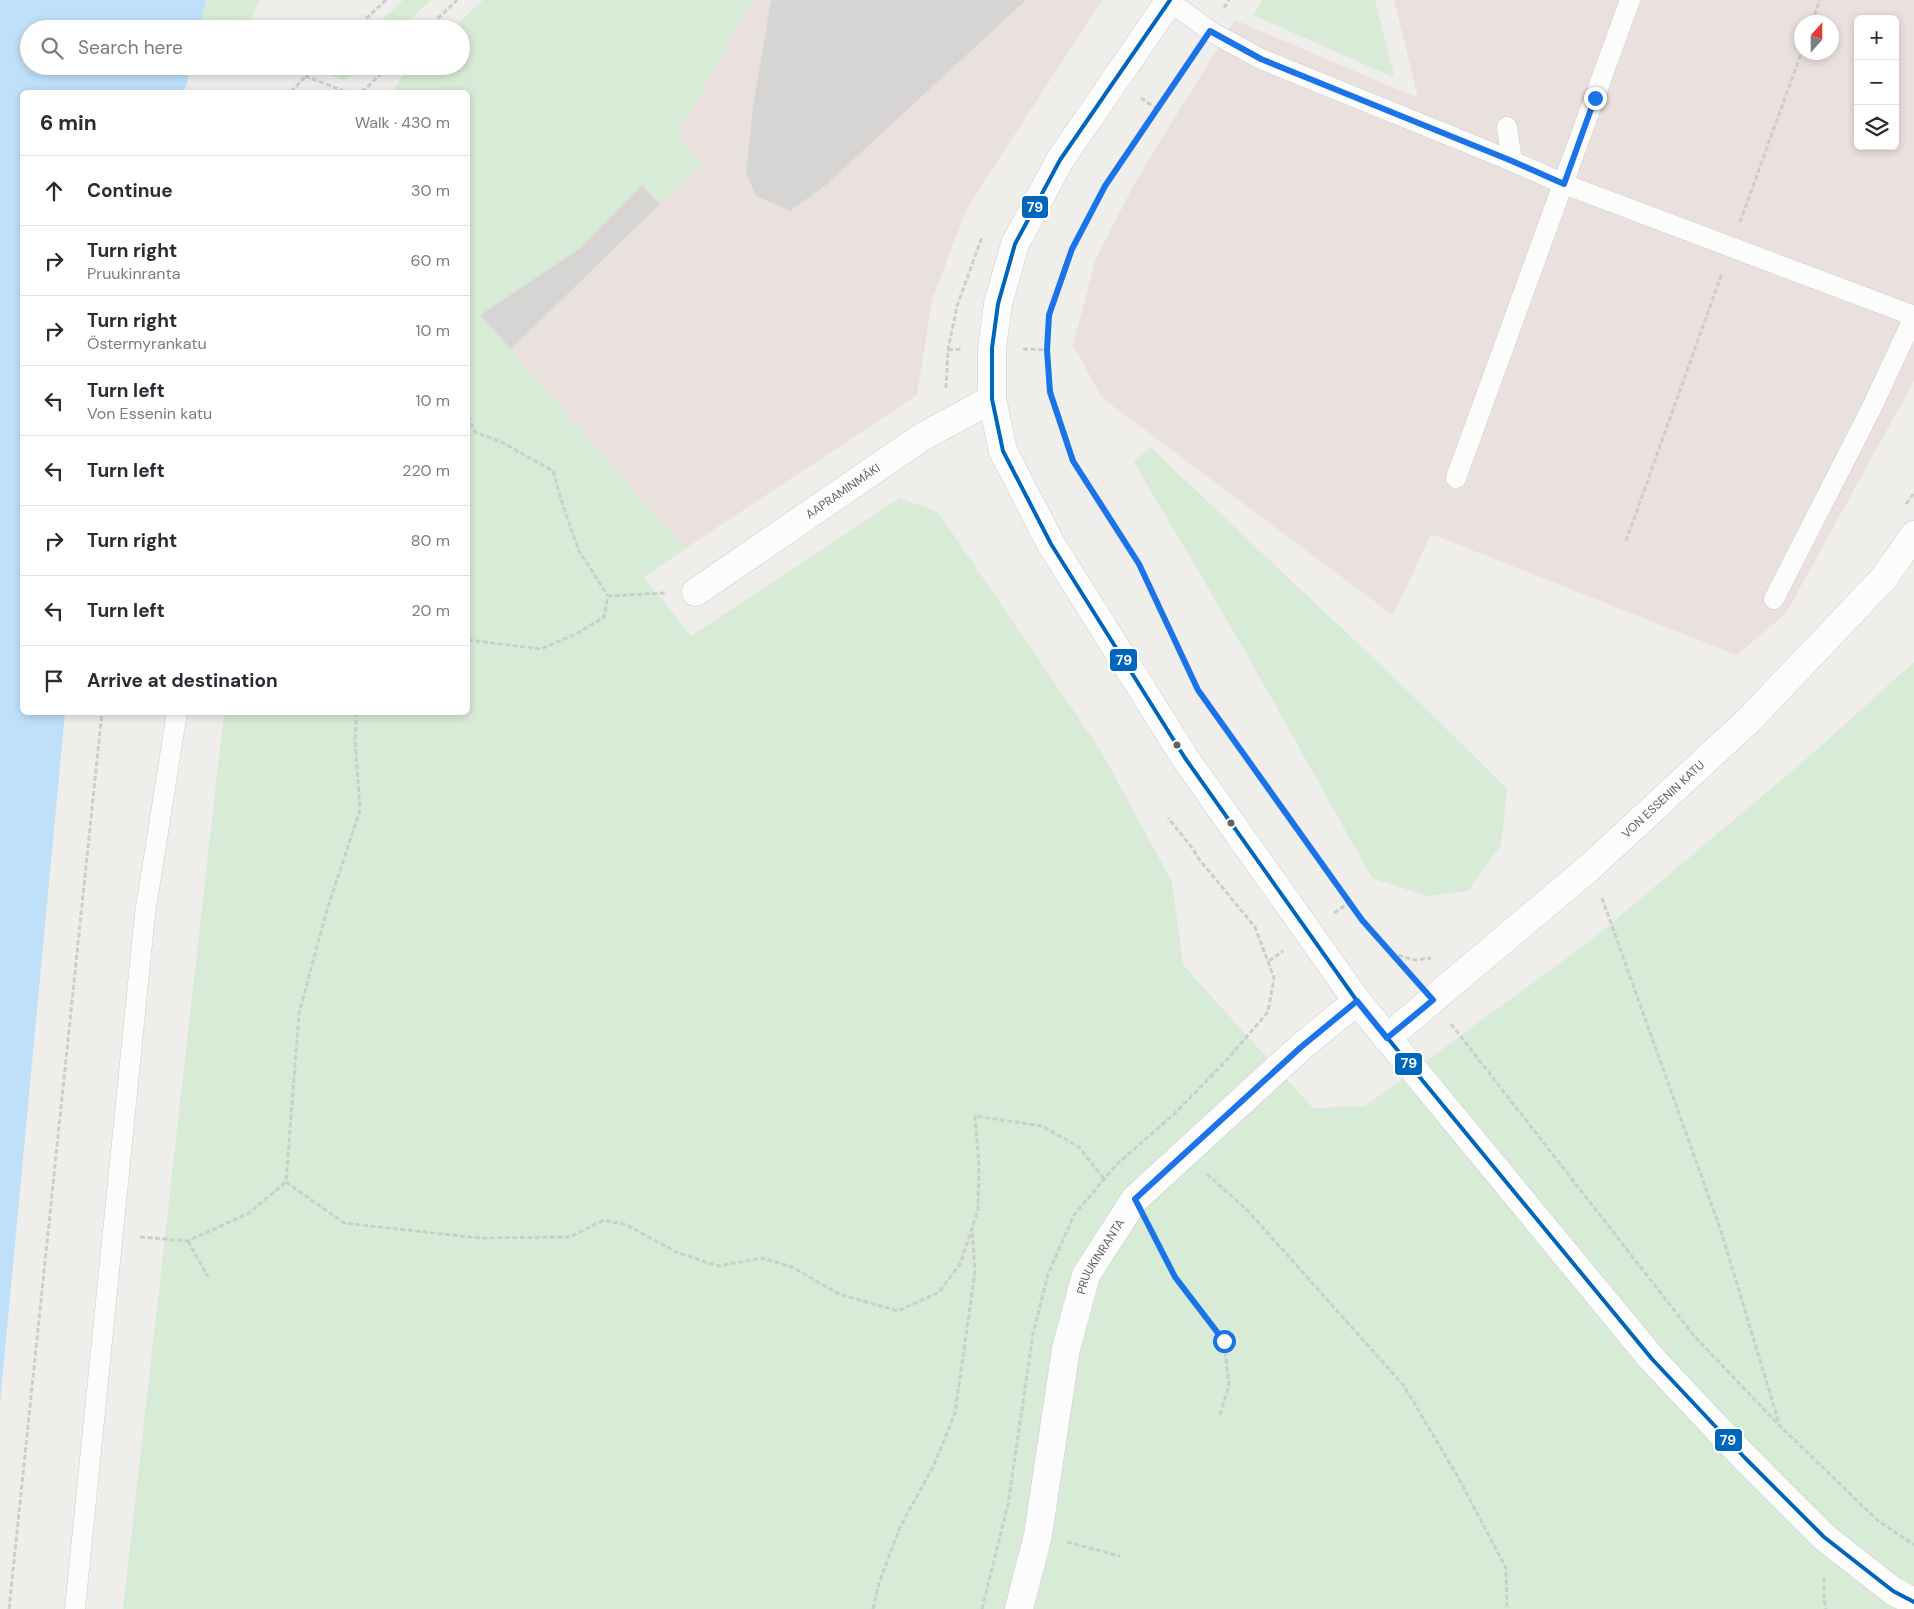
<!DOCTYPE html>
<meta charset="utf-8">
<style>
:root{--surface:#fff;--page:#f2f2f3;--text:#2b2b33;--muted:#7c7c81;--line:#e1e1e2}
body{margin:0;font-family:"DM Sans",sans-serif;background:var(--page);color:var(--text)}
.controls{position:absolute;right:15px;top:15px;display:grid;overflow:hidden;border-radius:8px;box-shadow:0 2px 8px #0003}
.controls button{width:45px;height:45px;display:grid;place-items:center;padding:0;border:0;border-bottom:1px solid var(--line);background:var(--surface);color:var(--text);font:25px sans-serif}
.compass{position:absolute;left:1794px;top:15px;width:45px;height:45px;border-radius:50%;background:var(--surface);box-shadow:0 2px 8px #0003;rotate:21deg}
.stop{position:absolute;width:15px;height:15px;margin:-11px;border:4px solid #1a73e8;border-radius:50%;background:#fff}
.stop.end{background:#1a73e8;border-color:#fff;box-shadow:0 1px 5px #0008}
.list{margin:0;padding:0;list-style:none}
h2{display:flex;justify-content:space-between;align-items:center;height:65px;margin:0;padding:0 20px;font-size:21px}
h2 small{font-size:16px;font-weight:400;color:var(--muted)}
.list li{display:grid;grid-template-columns:32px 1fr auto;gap:15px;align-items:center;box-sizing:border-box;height:70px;padding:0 20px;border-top:1px solid var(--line)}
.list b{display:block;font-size:19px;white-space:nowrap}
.list p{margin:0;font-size:16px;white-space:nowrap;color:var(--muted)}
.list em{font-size:16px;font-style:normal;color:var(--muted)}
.icon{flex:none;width:28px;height:28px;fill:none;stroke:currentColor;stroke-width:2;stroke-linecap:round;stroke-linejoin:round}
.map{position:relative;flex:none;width:1914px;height:1609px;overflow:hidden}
.search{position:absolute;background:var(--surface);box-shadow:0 2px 8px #0003;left:20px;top:20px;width:450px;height:55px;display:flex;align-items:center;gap:12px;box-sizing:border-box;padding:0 18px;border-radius:28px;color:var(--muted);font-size:19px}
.panel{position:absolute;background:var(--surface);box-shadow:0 2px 8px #0003;left:20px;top:90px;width:450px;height:625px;border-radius:8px}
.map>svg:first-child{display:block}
.medical{fill:#eae0de;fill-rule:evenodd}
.green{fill:#d8ebd6}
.water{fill:#bfe0f9}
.building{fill:#d6d5d3;stroke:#deddd9}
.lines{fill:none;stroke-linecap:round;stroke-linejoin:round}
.service-casing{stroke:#cbcccc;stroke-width:21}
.minor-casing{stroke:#cbcccc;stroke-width:29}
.tertiary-casing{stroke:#cbcccc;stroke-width:29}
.path{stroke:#cacfcc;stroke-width:3;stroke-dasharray:5 2.5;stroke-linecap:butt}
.service{stroke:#fdfcfc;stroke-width:20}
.minor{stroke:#fdfcfc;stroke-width:28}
.tertiary{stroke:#fdfcfc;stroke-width:28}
.bus-1-casing{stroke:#fff;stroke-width:8}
.bus-1{stroke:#0065bd;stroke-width:4}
.route{stroke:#1a73e8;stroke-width:6}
.bus-dot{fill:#5f6368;stroke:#fff;stroke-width:2}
.labels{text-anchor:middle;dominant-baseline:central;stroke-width:4;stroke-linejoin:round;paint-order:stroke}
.street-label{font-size:12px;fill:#5f6368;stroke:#fff}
.line-badge{stroke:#fff;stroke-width:2}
.badge-label{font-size:14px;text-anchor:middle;font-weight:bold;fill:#fff}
</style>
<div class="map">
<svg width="1914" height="1609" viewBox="0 0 1914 1609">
<rect width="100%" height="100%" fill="#efeeea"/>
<path class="medical" d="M506,0H1102L967,208L932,300L917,395L644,576L468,373V92H412L461,66Z
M1394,0H1914V381L1786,613L1737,655L1431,534L1393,615L1102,398L1073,345L1096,258L1137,179L1235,20L1418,98ZM1858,19H1895V146H1858ZM1802,22H1832V52H1802Z"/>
<path class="green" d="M206,0H260L246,29H199Z
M403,0H431L400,29H373Z
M483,0H752L677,138L702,162L660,204L642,185L579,249L480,315L685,549L644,577L691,636L900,498L938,512L1101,751L1172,882L1183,965L1313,1108L1365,1106L1595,937L1812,754L1914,662V1609H123L224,713L468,712V373L524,437L468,372V92H392L405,72L411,66H461V29H452Z
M1262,0H1375L1395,78L1253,15Z
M334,66H360L345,81L327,74Z
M1150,447L1404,687L1507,789L1501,845L1468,891L1427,896L1372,878L1241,644L1134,462Z"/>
<path class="water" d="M0,0H206L199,29H29V66H191L186,87L182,92H22V712L65,713L0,1403Z"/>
<path class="building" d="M771,0H1026L826,185L790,211L756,196L746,173L753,107Z
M642,185L660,204L511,349L480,315L579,249Z"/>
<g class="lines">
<defs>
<path id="service" d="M1169,1L1210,31L1261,59L1512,161L1564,184L1914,316
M1507,127L1512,161
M1456,478L1630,0
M1774,599L1871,409L1914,317
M75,1609L145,914L177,712"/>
<g id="minor">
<path id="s1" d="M696,592L922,437L992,399"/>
<path id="s2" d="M1387,1038L1590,867L1750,719L1884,578L1914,535"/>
<path id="s3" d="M1019,1609L1038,1535L1066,1349L1086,1275L1135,1199L1301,1047L1357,1001"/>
</g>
<path id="tertiary" d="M1170,0L1060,160L1015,244L998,304L992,348V399L1003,451L1051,544L1185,758L1357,1001L1652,1359L1746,1459L1824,1537L1893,1591L1914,1602"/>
</defs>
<use href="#service" class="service-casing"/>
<use href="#minor" class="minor-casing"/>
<use href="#tertiary" class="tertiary-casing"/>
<path class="path" d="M1224,8L1229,0
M1812,22L1820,0
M355,29L386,0
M427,29L457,0
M1195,53L1105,186L1071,249L1049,315L1047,350L1050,392L1073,461L1139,564L1198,690L1362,920L1412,977
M305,76L346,92
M291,92L315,66
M362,92L389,66
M1141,98L1157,109
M1740,222L1802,51
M1023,349L1047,350
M948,350L961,349
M946,388L948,350L957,306L982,237
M468,416L475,432L501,442L553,471L563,506L579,551L608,596
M1906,504L1914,493
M1626,541L1722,273
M468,640L541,649L578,633L604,617L608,596L665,593
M357,712L355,738L360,810L326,913L299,1013L286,1182L344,1223L479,1238L570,1237L604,1220L627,1225L676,1252L718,1266L762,1258L792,1267L839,1294L898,1311L939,1292L960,1264L978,1210L979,1165L975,1116L1042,1126L1079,1147L1104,1179
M1602,898L1721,1231L1779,1423
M1334,913L1349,903
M1391,953L1415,960L1431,958
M1269,961L1283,951
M1451,1024L1695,1337L1779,1425L1877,1520L1914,1545
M1207,1174L1249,1212L1404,1386L1458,1477L1506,1568L1507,1609
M1152,1231L1175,1277L1224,1341L1229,1386L1219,1417
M140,1237L188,1241L249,1213L286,1182
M188,1241L208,1277
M1067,1542L1120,1556
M1824,1578V1601L1826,1609
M9,1609L102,712
M873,1609L879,1583L900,1527L934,1465L955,1413L975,1272L972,1228
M982,1609L1008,1504L1033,1334L1048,1274L1074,1215L1117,1164L1173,1115L1224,1063L1268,1012L1274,978L1255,927L1199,859L1193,849L1168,818"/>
<use href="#service" class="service"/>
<use href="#minor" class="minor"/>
<use href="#tertiary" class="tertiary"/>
<defs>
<path id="bus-1" d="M1170,0L1060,160L1015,244L998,304L992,348V399L1003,451L1051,544L1185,758L1357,1001L1652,1359L1746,1459L1824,1537L1893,1591L1914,1602"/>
</defs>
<use href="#bus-1" class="bus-1-casing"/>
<use href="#bus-1" class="bus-1"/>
</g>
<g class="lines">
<path class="route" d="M1224,1341L1175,1277L1135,1199L1301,1047L1357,1001L1387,1038L1433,1000L1362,920L1198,690L1139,564L1073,461L1050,392L1047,350L1049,315L1072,249L1105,186L1210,31L1261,59L1512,161L1564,184L1595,98"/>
</g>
<g class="bus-dot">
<circle cx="1177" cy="745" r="4.5"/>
<circle cx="1231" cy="823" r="4.5"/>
</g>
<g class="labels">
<g class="street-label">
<text stroke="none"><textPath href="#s1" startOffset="178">AAPRAMINMÄKI</textPath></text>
<text stroke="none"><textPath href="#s2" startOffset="365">VON ESSENIN KATU</textPath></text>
<text stroke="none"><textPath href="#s3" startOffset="364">PRUUKINRANTA</textPath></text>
</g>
</g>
<g class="line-badge">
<rect x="1021" y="195" width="28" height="24" rx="5" fill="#0065bd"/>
<rect x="1109" y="648" width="29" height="24" rx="5" fill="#0065bd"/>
<rect x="1394" y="1052" width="29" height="24" rx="5" fill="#0065bd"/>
<rect x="1714" y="1428" width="29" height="24" rx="5" fill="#0065bd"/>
</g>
<g class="badge-label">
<text x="1035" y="212">79</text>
<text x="1124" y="665">79</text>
<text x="1409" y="1068">79</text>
<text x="1728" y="1445">79</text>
</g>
</svg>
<div class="controls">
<button>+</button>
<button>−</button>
<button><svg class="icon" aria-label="layers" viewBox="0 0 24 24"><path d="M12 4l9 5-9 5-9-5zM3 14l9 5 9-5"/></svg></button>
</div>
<svg class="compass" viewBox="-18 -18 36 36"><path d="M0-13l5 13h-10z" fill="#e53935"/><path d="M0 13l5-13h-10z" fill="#7c7c81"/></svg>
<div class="stop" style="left:1224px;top:1341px"></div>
<div class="stop end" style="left:1595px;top:98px"></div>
<div class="search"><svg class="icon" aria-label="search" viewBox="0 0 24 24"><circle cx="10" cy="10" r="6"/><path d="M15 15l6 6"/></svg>Search here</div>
<section class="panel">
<h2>6 min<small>Walk · 430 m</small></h2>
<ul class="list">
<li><svg class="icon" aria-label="ahead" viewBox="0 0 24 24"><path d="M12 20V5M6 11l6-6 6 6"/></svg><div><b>Continue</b></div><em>30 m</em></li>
<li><svg class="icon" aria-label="right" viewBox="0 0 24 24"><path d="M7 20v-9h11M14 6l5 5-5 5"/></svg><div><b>Turn right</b><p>Pruukinranta</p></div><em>60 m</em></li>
<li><svg class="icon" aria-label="right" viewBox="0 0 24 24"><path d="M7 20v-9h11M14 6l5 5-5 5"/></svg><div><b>Turn right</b><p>Östermyrankatu</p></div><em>10 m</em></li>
<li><svg class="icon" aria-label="left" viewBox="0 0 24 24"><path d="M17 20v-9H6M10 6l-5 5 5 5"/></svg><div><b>Turn left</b><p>Von Essenin katu</p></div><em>10 m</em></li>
<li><svg class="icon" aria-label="left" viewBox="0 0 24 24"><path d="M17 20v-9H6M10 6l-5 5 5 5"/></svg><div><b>Turn left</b></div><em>220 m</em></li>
<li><svg class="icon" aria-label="right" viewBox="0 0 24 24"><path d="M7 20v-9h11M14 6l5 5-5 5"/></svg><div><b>Turn right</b></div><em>80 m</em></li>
<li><svg class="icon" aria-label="left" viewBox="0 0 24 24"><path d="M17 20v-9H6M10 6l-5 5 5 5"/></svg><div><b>Turn left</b></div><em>20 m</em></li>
<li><svg class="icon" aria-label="arrive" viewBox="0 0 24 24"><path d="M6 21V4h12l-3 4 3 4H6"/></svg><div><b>Arrive at destination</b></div></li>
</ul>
</section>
</div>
